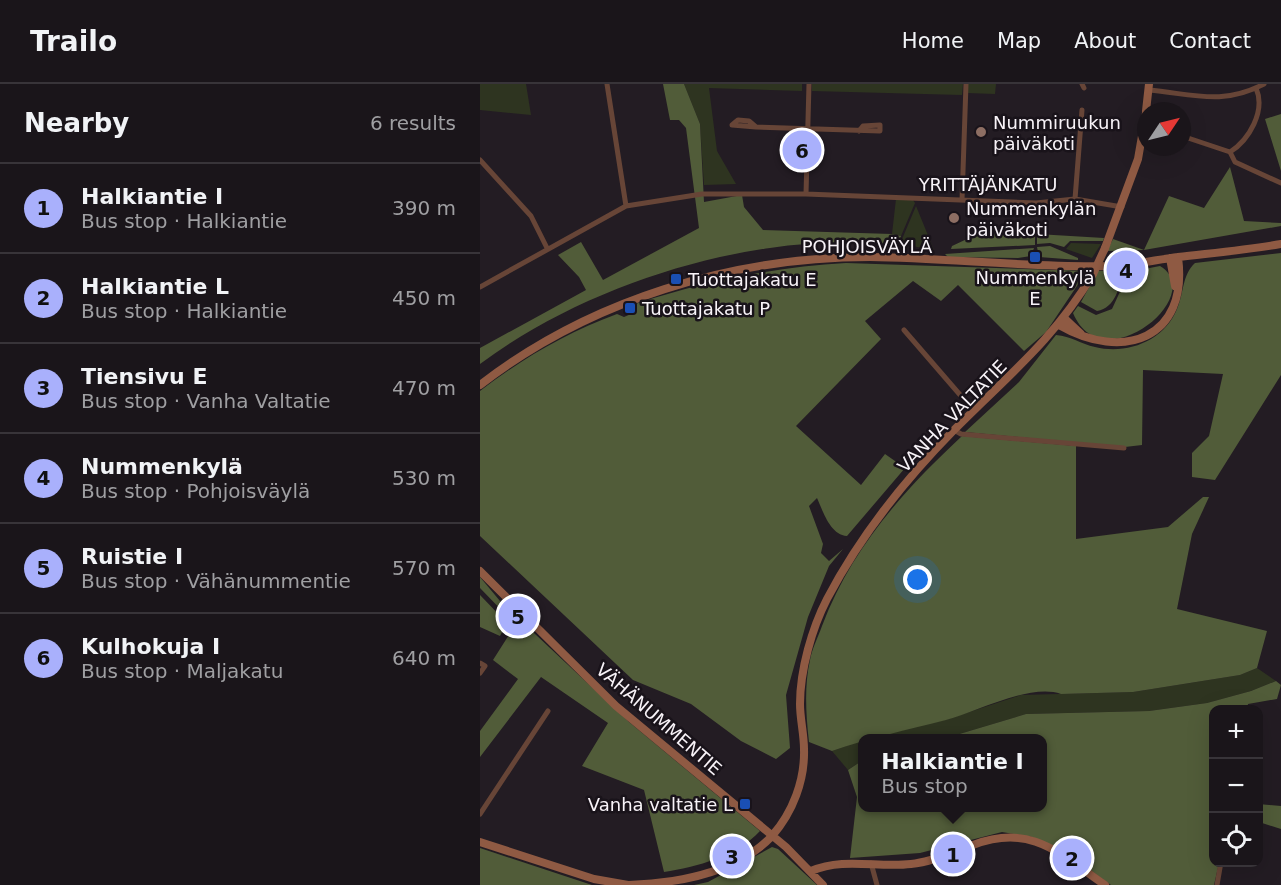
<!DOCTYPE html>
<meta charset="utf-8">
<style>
:root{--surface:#1a151a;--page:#272227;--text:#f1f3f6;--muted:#9f9fa2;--line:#383439;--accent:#a9b0fc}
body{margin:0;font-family:"DejaVu Sans",sans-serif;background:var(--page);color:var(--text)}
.controls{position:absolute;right:18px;bottom:18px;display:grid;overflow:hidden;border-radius:12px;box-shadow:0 6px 24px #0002}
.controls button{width:54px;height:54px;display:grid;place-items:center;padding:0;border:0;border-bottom:2px solid var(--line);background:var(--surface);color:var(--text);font:30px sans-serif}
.compass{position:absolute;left:657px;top:18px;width:54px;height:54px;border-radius:50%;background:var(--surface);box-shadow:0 6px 24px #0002;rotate:55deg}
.you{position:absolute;left:438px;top:496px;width:21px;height:21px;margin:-15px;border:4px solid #fff;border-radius:50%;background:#1a73e8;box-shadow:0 0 0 9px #1a73e833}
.badge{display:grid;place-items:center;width:39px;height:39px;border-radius:50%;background:var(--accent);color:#111;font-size:20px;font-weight:700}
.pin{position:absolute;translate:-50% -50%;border:3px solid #fff;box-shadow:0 2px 6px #0006}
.popup{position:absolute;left:378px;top:650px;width:189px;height:78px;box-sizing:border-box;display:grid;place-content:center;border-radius:12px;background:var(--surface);filter:drop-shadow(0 2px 4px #0005);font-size:20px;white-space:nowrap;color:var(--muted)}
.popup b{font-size:22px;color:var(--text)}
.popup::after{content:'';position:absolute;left:50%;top:100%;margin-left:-12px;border:12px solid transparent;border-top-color:var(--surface)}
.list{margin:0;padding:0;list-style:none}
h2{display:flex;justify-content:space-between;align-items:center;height:78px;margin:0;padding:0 24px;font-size:26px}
h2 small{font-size:20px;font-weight:400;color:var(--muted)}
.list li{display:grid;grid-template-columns:39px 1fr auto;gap:18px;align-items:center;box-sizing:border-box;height:90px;padding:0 24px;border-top:2px solid var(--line)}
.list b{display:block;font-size:22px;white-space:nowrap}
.list p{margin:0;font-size:20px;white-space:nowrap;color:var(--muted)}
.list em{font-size:20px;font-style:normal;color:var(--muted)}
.icon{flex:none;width:33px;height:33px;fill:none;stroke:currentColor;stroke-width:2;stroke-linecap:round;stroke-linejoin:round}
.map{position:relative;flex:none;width:801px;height:801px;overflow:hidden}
header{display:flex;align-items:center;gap:36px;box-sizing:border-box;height:84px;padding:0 30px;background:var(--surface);border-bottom:2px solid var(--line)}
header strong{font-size:28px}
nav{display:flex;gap:33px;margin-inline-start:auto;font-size:21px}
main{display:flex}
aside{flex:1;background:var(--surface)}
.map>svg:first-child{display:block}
.green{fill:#2e3420}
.forest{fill:#515c39}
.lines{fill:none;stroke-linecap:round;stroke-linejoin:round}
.street{stroke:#674537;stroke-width:5}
.secondary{stroke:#8f5a43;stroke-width:8}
.secondary-bridge{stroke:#8f5a43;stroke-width:8}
.education-dot{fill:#8d6e63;stroke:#19131a;stroke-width:2}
.transit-dot{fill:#1a4fb4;stroke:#19131a;stroke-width:2}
.labels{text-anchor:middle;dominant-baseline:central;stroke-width:5;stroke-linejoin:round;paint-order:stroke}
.poi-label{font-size:18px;fill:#f8f3f8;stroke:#19131a;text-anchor:start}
.street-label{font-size:18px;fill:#f8f3f8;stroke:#19131a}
</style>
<header>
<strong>Trailo</strong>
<nav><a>Home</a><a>Map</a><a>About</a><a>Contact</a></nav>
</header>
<main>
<aside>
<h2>Nearby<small>6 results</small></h2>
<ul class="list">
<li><span class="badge">1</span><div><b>Halkiantie I</b><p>Bus stop · Halkiantie</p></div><em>390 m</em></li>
<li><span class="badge">2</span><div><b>Halkiantie L</b><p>Bus stop · Halkiantie</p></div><em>450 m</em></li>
<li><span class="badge">3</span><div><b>Tiensivu E</b><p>Bus stop · Vanha Valtatie</p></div><em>470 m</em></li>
<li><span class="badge">4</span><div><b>Nummenkylä</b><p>Bus stop · Pohjoisväylä</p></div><em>530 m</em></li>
<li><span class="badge">5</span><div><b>Ruistie I</b><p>Bus stop · Vähänummentie</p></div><em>570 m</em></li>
<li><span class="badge">6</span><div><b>Kulhokuja I</b><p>Bus stop · Maljakatu</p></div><em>640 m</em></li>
</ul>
</aside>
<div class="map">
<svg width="801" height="801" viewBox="0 0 801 801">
<rect width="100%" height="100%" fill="#231c23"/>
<path class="green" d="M0,0H46L51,31L0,26Z
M204,0H322V7L229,4L237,67L256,100L224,101L220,40Z
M332,0H483L482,11L332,7Z
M487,0H516L515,10L487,9Z
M416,115L433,116L435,119L421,152L412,150Z
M436,122L454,166L420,160Z
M591,159L621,160L612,174L586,165Z
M777,584L796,597L771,607L727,619L669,627L546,630L466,654H389L468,635L541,611L653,608L760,591Z
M383,656V676L368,686L352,667Z"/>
<path class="forest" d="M183,0H204L220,40L224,118L262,111L264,123L283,146L412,150L421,152L418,160C375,159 332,157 290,164C190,178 82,219 0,280V264L106,206L99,193L78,171L101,158L123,196L219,144L206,44L199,36H190Z
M801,30V87L785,35Z
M750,83L764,137L801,139V142L664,166L627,167L633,155L664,166L689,112L724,124Z
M504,147L555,150V161L471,165L472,162Z
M557,150L624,154L623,157H590L584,163L570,159L557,160Z
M570,162L598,174V176L559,173L557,163Z
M554,164L551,172L538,174L468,173L465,170Z
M801,169V291L735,396L712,393V369L729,352L743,290L663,286L662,361L645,363L485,348L539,298L576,251C591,252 601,260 615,263C647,271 684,257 697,225C704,209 702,191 715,179Z
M366,179L607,187L566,248L544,267L478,201L461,217L433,197L385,237L401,255L316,342L381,401L405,370L425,384L367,452C350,451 343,427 337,414L329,422L343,460L341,469L349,477L363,465L349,482L328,533L306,611L310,664L296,675L261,657L211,620L153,596L0,452V307C43,274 86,249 137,230L144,233L151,230L153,222L158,219C227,197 294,183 366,179Z
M680,182C729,211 622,299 593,229L598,222L616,231L632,225L649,188Z
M645,186C639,202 636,224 617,227L601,218L618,187Z
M482,352L596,362V455L688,443L723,413H729L712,450L697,525L787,547L777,584L760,591L653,608L581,610C550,599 497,628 466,636C426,646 390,654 352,667L329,658C326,631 324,603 330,576C332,565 338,553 342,542C371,465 423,407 482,352Z
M0,493L35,535L33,538L0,504Z
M0,511L27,539L20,552L0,543Z
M39,535L149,638L280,747C257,772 217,783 184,788L164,706L102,682L128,639L61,593L0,673V647L38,595L13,576Z
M796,597L801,601L797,615L768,620L767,625L734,626V778L739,779L734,801H631L591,772L552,753L522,748L440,769L370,774L377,713L368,686L383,676V724H563V654H466L546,630L669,627L727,619L771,607Z
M778,720L801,722V745L779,738Z
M292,763L298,765L337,801H214L228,798Z
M0,764L112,801H0Z"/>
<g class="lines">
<path class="street" d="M127,0L146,122
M602,0L604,4
M669,6C713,10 742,22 784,0
M276,43L252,41L258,36L269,37L276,43L400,47V41L383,42L379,47
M702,52L750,68C769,56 786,27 776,4
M750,68L755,78L801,99
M0,76L51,132L67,164
M326,110L329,0
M595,115L602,26
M482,116L486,0
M0,203L146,122L222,110H326L556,119L595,115L642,123
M424,246L494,327
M474,346L481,350L644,364
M0,579L5,582L0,589
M0,730L68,627
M391,779L397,801
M737,801L741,778"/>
<path class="secondary" d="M666,27L669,0
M625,164L658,75L666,29
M690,174L695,202
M584,234L601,250
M579,241C643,278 709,255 698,173
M0,301C110,216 252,173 390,173C470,174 550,184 630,182C653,181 675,176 698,173C732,169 767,166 801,160
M0,487L136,622L306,763L343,801
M0,758L114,795L148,801
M331,787C364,773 397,784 431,780C452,778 473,768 493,761C551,739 579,769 625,801
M149,801C198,799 257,789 292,752C313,728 325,696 324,665C324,650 320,635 320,620C320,586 332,544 347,515C379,454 424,397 472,348C525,294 573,257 613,190"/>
<path class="secondary-bridge" d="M613,190L625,164"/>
</g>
<g class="education-dot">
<circle cx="501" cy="48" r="6"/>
<circle cx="474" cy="134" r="6"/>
</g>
<g class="transit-dot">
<rect x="549" y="167" width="12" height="12" rx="3"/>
<rect x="190" y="189" width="12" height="12" rx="3"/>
<rect x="144" y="218" width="12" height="12" rx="3"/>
<rect x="259" y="714" width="12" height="12" rx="3"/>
</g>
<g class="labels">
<g class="poi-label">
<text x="513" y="38">Nummiruukun<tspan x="513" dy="21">päiväkoti</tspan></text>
<text x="486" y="124">Nummenkylän<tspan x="486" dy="21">päiväkoti</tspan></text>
<text x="555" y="193" text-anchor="middle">Nummenkylä<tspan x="555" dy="21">E</tspan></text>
<text x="208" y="195">Tuottajakatu E</text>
<text x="162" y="224">Tuottajakatu P</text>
<text x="253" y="720" text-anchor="end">Vanha valtatie L</text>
</g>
<g class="street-label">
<text x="508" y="100">YRITTÄJÄNKATU</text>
<text x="387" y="162">POHJOISVÄYLÄ</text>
<text transform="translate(472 332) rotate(-46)">VANHA VALTATIE</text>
<text transform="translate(179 635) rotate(41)">VÄHÄNUMMENTIE</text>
</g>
</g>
</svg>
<div class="controls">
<button>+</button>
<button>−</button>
<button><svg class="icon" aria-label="locate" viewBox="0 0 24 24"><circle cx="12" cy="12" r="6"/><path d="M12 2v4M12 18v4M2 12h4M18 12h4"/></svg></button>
</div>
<svg class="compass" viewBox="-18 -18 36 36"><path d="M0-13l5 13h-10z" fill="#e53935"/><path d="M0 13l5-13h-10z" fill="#9f9fa2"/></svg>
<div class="you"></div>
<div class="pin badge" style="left:473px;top:770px">1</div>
<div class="popup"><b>Halkiantie I</b>Bus stop</div>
<div class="pin badge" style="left:592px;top:774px">2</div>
<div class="pin badge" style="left:252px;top:772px">3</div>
<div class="pin badge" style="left:646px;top:186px">4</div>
<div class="pin badge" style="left:38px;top:532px">5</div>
<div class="pin badge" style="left:322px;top:66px">6</div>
</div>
</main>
